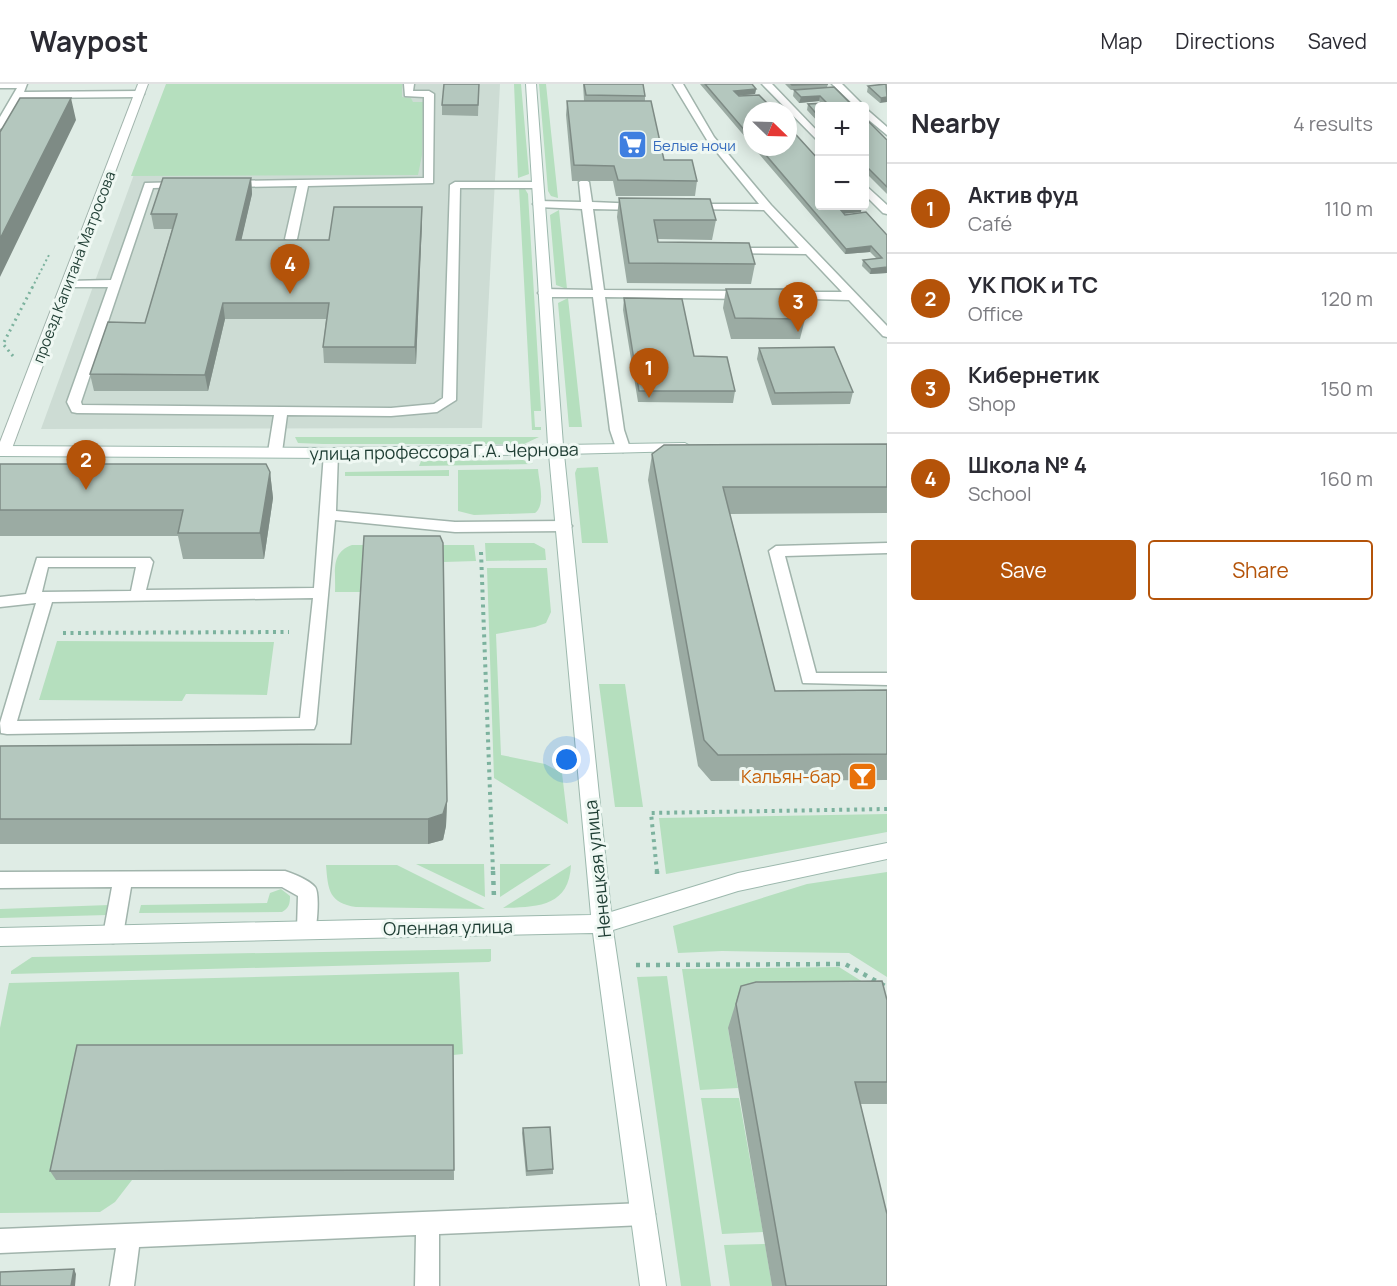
<!DOCTYPE html>
<meta charset="utf-8">
<style>
:root{--surface:#fff;--page:#f7f7f7;--text:#2b2b33;--muted:#7c7c81;--line:#e1e1e2;--accent:#b45309}
body{margin:0;font-family:Manrope,sans-serif;background:var(--page);color:var(--text)}
.controls{position:absolute;right:18px;top:18px;display:grid;overflow:hidden;border-radius:6px;box-shadow:0 3px 15px #0003}
.controls button{width:54px;height:54px;display:grid;place-items:center;padding:0;border:0;border-bottom:2px solid var(--line);background:var(--surface);color:var(--text);font:30px sans-serif}
.compass{position:absolute;left:743px;top:18px;width:54px;height:54px;border-radius:50%;background:var(--surface);box-shadow:0 3px 15px #0003;rotate:113deg}
.you{position:absolute;left:567px;top:676px;width:21px;height:21px;margin:-15px;border:4px solid #fff;border-radius:50%;background:#1a73e8;box-shadow:0 0 0 9px #1a73e833}
.badge{display:grid;place-items:center;width:39px;height:39px;border-radius:50%;background:var(--accent);color:#fff;font-size:20px;font-weight:700}
.pin{position:absolute;translate:-50% -50px;filter:drop-shadow(0 2px 3px #0008)}
.pin::after{content:'';position:absolute;top:32px;width:21px;height:18px;background:inherit;clip-path:polygon(0 0,100% 0,50% 100%)}
.list{margin:0;padding:0;list-style:none}
h2{display:flex;justify-content:space-between;align-items:center;height:78px;margin:0;padding:0 24px;font-size:26px}
h2 small{font-size:20px;font-weight:400;color:var(--muted)}
.list li{display:grid;grid-template-columns:39px 1fr auto;gap:18px;align-items:center;box-sizing:border-box;height:90px;padding:0 24px;border-top:2px solid var(--line)}
.list b{display:block;font-size:22px;white-space:nowrap}
.list p{margin:0;font-size:20px;white-space:nowrap;color:var(--muted)}
.list em{font-size:20px;font-style:normal;color:var(--muted)}
.actions{display:flex;gap:12px;padding:18px 24px}
.actions a{flex:1;padding:14px 0;border:2px solid var(--accent);border-radius:6px;text-align:center;font-size:21px;color:var(--accent)}
.actions .main{background:var(--accent);color:#fff}
.map{position:relative;flex:none;width:887px;height:1202px;overflow:hidden}
header{display:flex;align-items:center;gap:36px;box-sizing:border-box;height:84px;padding:0 30px;background:var(--surface);border-bottom:2px solid var(--line)}
header strong{font-size:28px}
nav{display:flex;gap:33px;margin-inline-start:auto;font-size:21px}
main{display:flex}
aside{flex:1;background:var(--surface)}
.map>svg:first-child{display:block}
.built{fill:#cddcd4}
.green{fill:#b5dfbe}
.lines{fill:none;stroke-linecap:round;stroke-linejoin:round}
.lane-casing{stroke:#a1b4ac;stroke-width:3}
.street-casing{stroke:#a1b4ac;stroke-width:2}
.secondary-casing{stroke:#9cb8ad;stroke-width:2}
.path-far3{stroke:#7cb29e;stroke-width:2;stroke-dasharray:2 3;stroke-linecap:butt}
.path-far2{stroke:#7cb29e;stroke-width:3;stroke-dasharray:2 4;stroke-linecap:butt}
.path-far1{stroke:#7cb29e;stroke-width:4;stroke-dasharray:3 4.5;stroke-linecap:butt}
.path{stroke:#7cb29e;stroke-width:4.5;stroke-dasharray:4 6;stroke-linecap:butt}
.lane{fill:#fff;fill-rule:evenodd}
.street{fill:#fff;fill-rule:evenodd}
.secondary{fill:#fff;fill-rule:evenodd}
.wall{fill:#9baba3}
.shaded-wall{fill:#7e8b85}
.building{fill:#b4c7be;stroke:#7e8b85;stroke-width:1.5}
.labels{text-anchor:middle;dominant-baseline:central;stroke-width:6;stroke-linejoin:round;paint-order:stroke}
.far-shop-label{font-size:15px;fill:#366cbe;stroke:#eff8f3;text-anchor:start}
.far-street-label{font-size:15px;fill:#1e3d33;stroke:#eff8f3}
.street-label{font-size:18px;fill:#1e3d33;stroke:#eff8f3}
.food-label{font-size:18px;fill:#c56008;stroke:#eff8f3;text-anchor:end}
</style>
<header>
<strong>Waypost</strong>
<nav><a>Map</a><a>Directions</a><a>Saved</a></nav>
</header>
<main>
<div class="map">
<svg width="887" height="1202" viewBox="0 0 887 1202">
<rect width="100%" height="100%" fill="#dfece5"/>
<path class="built" d="M167,0H500L482,344L41,345Z"/>
<path class="green" d="M166,0H402V13L411,14L413,18H423L422,71L418,91L131,92Z
M514,0H521L529,90L518,94Z
M539,0H546L558,114L551,112L548,107Z
M519,104L525,105L528,110L541,327H534L535,343H541V346H532Z
M559,126L567,205L556,201L550,131Z
M568,214L582,343H569L558,219Z
M295,353H539L524,360H323L298,359Z
M523,376L533,380L419,382L421,377Z
M598,383L608,459H582L575,389L577,384Z
M538,385C539,398 546,421 535,429L474,431L458,427V386Z
M449,386V392H345V388Z
M485,459H534L545,465L546,476L486,477Z
M352,461H474L476,477L444,478L439,473L362,508H335C336,487 330,469 352,461Z
M487,484H547L551,528L546,539L535,543L496,550L501,671L545,680L562,689L568,740L494,694Z
M57,557L274,558L267,611L186,610L182,617L39,616Z
M599,600H625L643,723H615Z
M887,730V748L666,790L659,734Z
M416,780H484L485,813Z
M500,780H551L500,813Z
M326,781H397L485,825L356,823C329,819 328,806 326,781Z
M571,781C569,823 537,823 503,824Z
M887,788V893L849,869L722,867L678,869L673,842L807,800Z
M281,805L290,812C290,820 289,824 282,828L139,829L141,821L267,819L270,809Z
M109,821L107,831L0,834V825Z
M491,865V877L489,878L11,890V887L32,873Z
M839,883L863,898L728,944L738,1004L700,1006L682,885Z
M459,888L463,970L453,971L132,1096L115,1118L100,1128L0,1129V944L9,899Z
M667,892L711,1202H681L637,893Z
M701,1014H739L763,1148L722,1150Z
M765,1160L772,1202H730L724,1161Z"/>
<g class="lines">
<defs>
<path id="lane" d="M0,0H27L24,8L139,7L144,10L139,13L21,14L5,42L0,45V33L17,4H0Z
M404,0H414L413,7H429L434,10L433,99L308,102L297,155L291,158L285,155L297,102L231,103L226,100L231,97L424,94V13L405,12Z
M673,0H683L714,53L771,121L887,242V253L883,252L849,216L772,214L770,212L776,208H842L806,170L725,169L723,167L729,164H799L764,126L688,125L687,123L692,120H759L707,56Z
M762,0H772L820,50V59Z
M832,0H842L864,22H855Z
M864,23L887,43V51L864,32Z
M584,95L589,98L592,118L639,120L644,123L639,126L593,125L604,206L747,207L753,211L747,215L605,213L624,346L630,364L623,368L616,364L610,346L593,213H544L538,209L544,205L593,206L582,125L538,123L533,120L538,117L581,118L579,98Z
M184,98L189,101L188,103L153,104L81,318L82,321L391,324L434,320L443,314L450,101L455,98H537L542,101L537,104H460L456,316L437,328L391,332L287,331L282,368L275,372L268,368L274,331L77,329L72,328L67,318L108,203H68L62,200L68,197L111,196L145,99Z
M864,100L887,121V130L883,129L864,110Z
M331,365L338,369L336,427L455,438L565,437L572,442L565,447L455,448L335,436L316,640L314,645L7,650L1,649L0,639L36,519L0,523V513L26,510L37,474H150L153,478L146,506L314,504L324,369ZM48,483H136L131,507L42,508ZM313,514L300,634L17,637L52,518Z
M887,459V469L785,472L816,589H887V601L803,599L769,467L776,462Z
M285,787C294,790 309,796 315,803C320,809 317,844 314,851L307,853L300,851L297,845L298,812L282,803H131L123,851L120,857L113,859L106,857L103,851L112,803L0,804V788Z
M644,1119L652,1122L655,1130L652,1138L644,1141L439,1150V1202H415L416,1151L139,1163L134,1202H110L116,1164L0,1169V1145Z"/>
<path id="street" d="M138,0H148L11,367L9,370L0,371V358Z"/>
<path id="secondary" d="M526,0H536L563,361L685,359L692,363L685,367L564,370L611,828L738,789L887,759V775L738,807L613,846L666,1202H640L593,849L0,862V844L591,831L549,370L331,374L0,372V362L331,364L548,361Z"/>
</defs>
<use href="#lane" class="lane-casing"/>
<use href="#street" class="street-casing"/>
<use href="#secondary" class="secondary-casing"/>
<path class="path-far3" d="M32,204L50,169"/>
<path class="path-far2" d="M13,272L3,260L33,202"/>
<path class="path-far1" d="M481,468L493,788
M63,549L289,548
M657,788L651,729L887,725"/>
<path class="path" d="M493,787L494,814
M657,787V790
M636,881L845,880L887,903"/>
<use href="#lane" class="lane"/>
<use href="#street" class="street"/>
<use href="#secondary" class="secondary"/>
</g>
<path class="wall" d="M479,0L478,32L442,31V21Z
M583,0H643L645,12V17L664,76L697,97L695,112H616L613,97H572L566,31L567,17H584Z
M700,0H728L756,5L755,10L738,12L752,27V61Z
M785,0H828L827,3L853,22H819V39L807,26L808,20L821,19L819,17L799,19L793,12L794,6H796H791Z
M886,0L880,19L867,8L868,2Z
M864,33L887,56V110L864,87Z
M753,63H788L861,128L844,130L845,131L887,151V189L870,190L862,182L863,176L876,174L870,168L845,170Z
M251,94L252,110L241,156H329L422,123V138L416,280L324,279L323,263L326,235H225L208,307H94L90,290L145,239L172,145H154L151,130Z
M619,114L716,136L712,156L658,155V158L755,180L751,200L627,199L617,133Z
M726,205L805,235L800,255H731L723,224Z
M624,214L735,307L733,319L638,318L623,226Z
M759,264L853,308L850,320L772,321L757,275Z
M887,360V429L730,430L775,607L887,606V696L711,697L698,682L648,396L652,370Z
M0,380L270,388L273,414L264,475H183L178,452H0Z
M0,662L447,717L446,742L443,756L428,760H0Z
M741,902L887,916V1020H860L887,1202H772L728,944Z
M453,961L454,1096H56L50,1087Z
M523,1044L553,1085V1090L526,1092L522,1049Z"/>
<path class="shaded-wall" d="M756,5L755,10L733,12L734,7Z
M820,12L819,17L799,19L801,13Z
M887,13V18L880,19L881,14Z
M71,14L76,36L0,193V155Z
M251,94L252,110L238,171L236,156Z
M862,122L861,128L838,130L840,125Z
M422,123V138L416,280L415,263Z
M871,162L870,168L845,170L846,165Z
M887,183V189L870,190L871,185Z
M223,219L225,235L208,307L205,291Z
M270,388L273,414L264,475L260,449Z
M447,717L446,742L443,756L428,760V735Z
M74,1185L76,1190L75,1202H71Z"/>
<path class="building" d="M444,0H479L478,21H442Z
M584,0H643L645,12L586,11Z
M705,0H752L756,5L734,7L739,12L759,11L775,27H752V55Z
M791,0H828L792,1Z
M886,0L887,13L881,14L868,2Z
M834,3L853,22H819V33L808,20L827,19L820,12L801,13L794,6Z
M20,14H71L0,155V48Z
M567,17H651L664,76H692L697,97L618,96L614,82L574,81Z
M864,33L887,56V103L864,80Z
M788,42L819,76V122H862L840,125L845,131L866,128L887,151V183L871,185L863,176L882,174L871,162L846,165L759,63H788Z
M163,94H251L236,156H329L334,123H422L415,263H323L329,219H223L205,291L90,290L108,238L145,239L177,130H151Z
M619,114L710,115L716,136H654L658,158L749,159L755,180L629,179Z
M726,205H794L805,235L735,234Z
M624,214L682,215L694,272L727,273L735,307H639Z
M834,263L853,308L775,309L759,264Z
M887,360V403H723L775,607L887,606V670L718,671L704,656L652,370L664,361Z
M0,380H266L270,388L260,449H178L183,426H0Z
M364,452H440L443,459L447,717L443,730L428,735H0V662L351,660Z
M882,897L887,916V998H855L887,1130V1202H786L736,920L741,902L756,898Z
M77,961H453L454,1086L50,1087Z
M550,1043L553,1085L527,1087L523,1044Z
M74,1185L71,1202H0V1188Z"/>
<defs>
<symbol id="supermarket-square" viewBox="-11 -11 22 22"><rect x="-9" y="-9" width="18" height="18" rx="4" fill="#3f7fe0" stroke="#eff8f3"/><path d="M-6-5.5h2.5l.6 2H6L4.5 2H-2.5L-4.4-4H-6ZM-1.5 3.2a1.3 1.3 0 1 0 .1 0ZM3 3.2a1.3 1.3 0 1 0 .1 0Z" fill="#fff"/></symbol>
<symbol id="bar-square" viewBox="-11 -11 22 22"><rect x="-9" y="-9" width="18" height="18" rx="4" fill="#e8710a" stroke="#eff8f3"/><path d="M-6-5H6L.8 .8V4.5H3.5V6h-7V4.5H-.8V.8Z" fill="#fff"/></symbol>
</defs>
<g fill-rule="evenodd">
<use href="#supermarket-square" x="616" y="44" width="33" height="33"/>
<use href="#bar-square" x="846" y="676" width="33" height="33"/>
</g>
<g class="labels">
<g class="far-shop-label">
<text x="653" y="61">Белые ночи</text>
</g>
<g class="far-street-label">
<text transform="translate(74 183) rotate(-69)">проезд Капитана Матросова</text>
</g>
<g class="street-label">
<text transform="translate(444 367) rotate(-1)">улица профессора Г.А. Чернова</text>
<text transform="translate(597 785) rotate(-96)">Ненецкая улица</text>
<text transform="translate(448 843) rotate(-1)">Оленная улица</text>
</g>
<g class="food-label">
<text x="841" y="692">Кальян-бар</text>
</g>
</g>
</svg>
<div class="controls">
<button>+</button>
<button>−</button>
</div>
<svg class="compass" viewBox="-18 -18 36 36"><path d="M0-13l5 13h-10z" fill="#e53935"/><path d="M0 13l5-13h-10z" fill="#7c7c81"/></svg>
<div class="you"></div>
<div class="pin badge" style="left:649px;top:314px">1</div>
<div class="pin badge" style="left:86px;top:406px">2</div>
<div class="pin badge" style="left:798px;top:248px">3</div>
<div class="pin badge" style="left:290px;top:210px">4</div>
</div>
<aside>
<h2>Nearby<small>4 results</small></h2>
<ul class="list">
<li><span class="badge">1</span><div><b>Актив фуд</b><p>Café</p></div><em>110 m</em></li>
<li><span class="badge">2</span><div><b>УК ПОК и ТС</b><p>Office</p></div><em>120 m</em></li>
<li><span class="badge">3</span><div><b>Кибернетик</b><p>Shop</p></div><em>150 m</em></li>
<li><span class="badge">4</span><div><b>Школа № 4</b><p>School</p></div><em>160 m</em></li>
</ul>
<div class="actions"><a class="main">Save</a><a>Share</a></div>
</aside>
</main>
